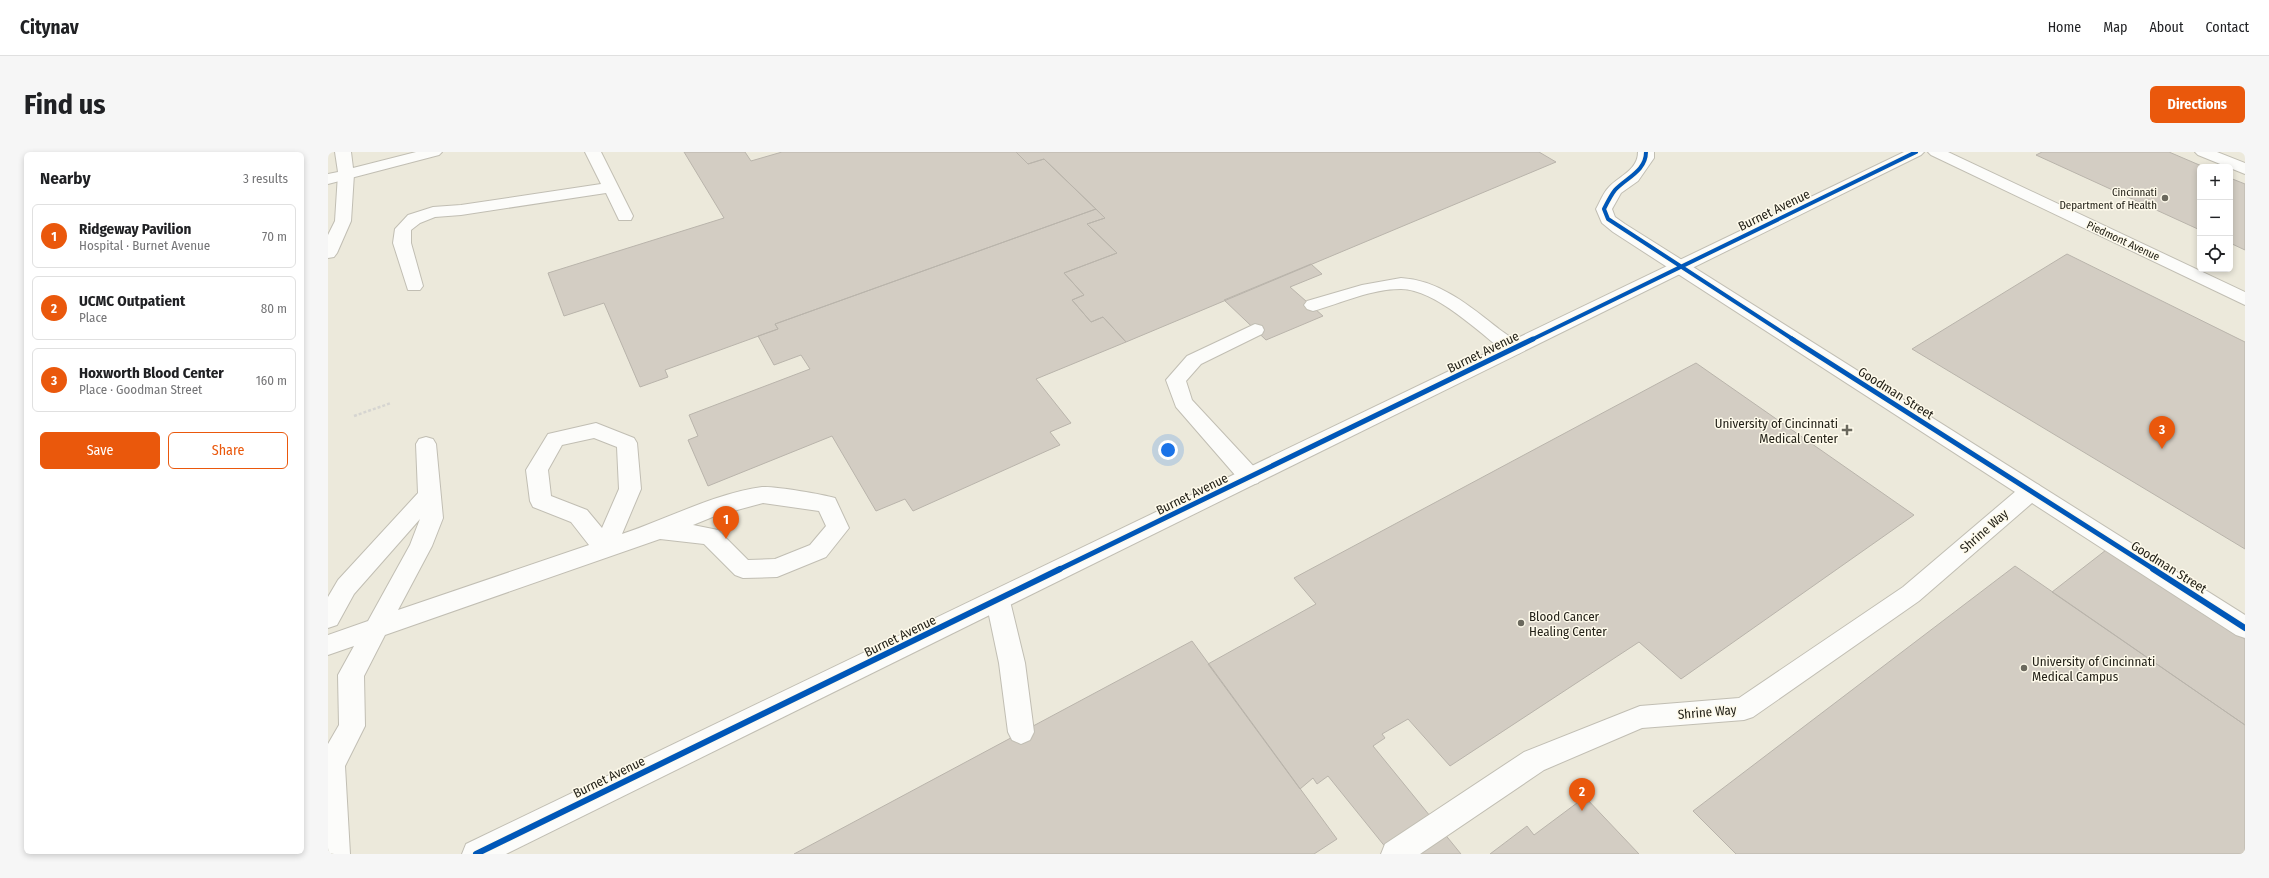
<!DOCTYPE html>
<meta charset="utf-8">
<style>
:root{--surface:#fff;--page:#f6f6f6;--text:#202124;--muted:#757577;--line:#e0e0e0;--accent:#ea580c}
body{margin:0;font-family:"Fira Sans Condensed",sans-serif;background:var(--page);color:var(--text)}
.controls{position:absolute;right:12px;top:12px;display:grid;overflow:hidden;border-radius:6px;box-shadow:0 2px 6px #0003}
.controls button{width:36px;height:36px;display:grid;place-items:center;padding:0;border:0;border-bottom:1px solid var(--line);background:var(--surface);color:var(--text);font:20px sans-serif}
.you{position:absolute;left:840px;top:298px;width:14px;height:14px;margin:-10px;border:3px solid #fff;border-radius:50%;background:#1a73e8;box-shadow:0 0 0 6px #1a73e833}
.badge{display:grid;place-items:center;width:26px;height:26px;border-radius:50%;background:var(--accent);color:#fff;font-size:13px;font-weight:700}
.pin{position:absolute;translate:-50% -33px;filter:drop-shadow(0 1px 2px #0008)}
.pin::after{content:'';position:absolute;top:21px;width:14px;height:12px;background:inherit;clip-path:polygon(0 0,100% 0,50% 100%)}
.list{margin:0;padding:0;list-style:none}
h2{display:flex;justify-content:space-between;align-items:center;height:52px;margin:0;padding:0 16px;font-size:17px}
h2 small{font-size:13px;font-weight:400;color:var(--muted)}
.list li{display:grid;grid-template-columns:26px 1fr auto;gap:12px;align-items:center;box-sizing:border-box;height:64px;margin:0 8px 8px;padding:0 8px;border:1px solid var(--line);border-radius:6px}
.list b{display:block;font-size:15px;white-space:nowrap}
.list p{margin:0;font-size:13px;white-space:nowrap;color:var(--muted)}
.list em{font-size:13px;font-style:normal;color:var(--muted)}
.actions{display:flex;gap:8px;padding:12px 16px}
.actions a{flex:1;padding:9px 0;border:1px solid var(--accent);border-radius:6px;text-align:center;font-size:14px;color:var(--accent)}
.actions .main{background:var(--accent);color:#fff}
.icon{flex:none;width:22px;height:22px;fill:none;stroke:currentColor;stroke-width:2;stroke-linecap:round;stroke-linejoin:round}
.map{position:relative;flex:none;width:1917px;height:702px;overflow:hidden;border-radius:6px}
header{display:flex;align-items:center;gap:24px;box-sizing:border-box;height:56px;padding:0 20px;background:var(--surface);border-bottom:1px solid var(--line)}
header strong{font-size:19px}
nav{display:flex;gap:22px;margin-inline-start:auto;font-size:14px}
.intro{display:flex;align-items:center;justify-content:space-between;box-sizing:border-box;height:96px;padding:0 24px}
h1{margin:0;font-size:28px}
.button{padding:10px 18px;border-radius:6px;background:var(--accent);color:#fff;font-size:14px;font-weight:700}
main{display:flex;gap:24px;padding:0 24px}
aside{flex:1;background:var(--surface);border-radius:6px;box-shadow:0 2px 6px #0003}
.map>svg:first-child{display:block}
.building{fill:#d3cdc3;stroke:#b9b4ab}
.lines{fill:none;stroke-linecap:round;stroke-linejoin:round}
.lane-casing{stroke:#c1beb3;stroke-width:2}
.street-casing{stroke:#c1beb3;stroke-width:2}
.secondary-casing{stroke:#c1beb3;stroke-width:2}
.path{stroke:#d6d5d1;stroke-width:2.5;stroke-dasharray:3 2;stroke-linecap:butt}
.lane{fill:#fcfcfa;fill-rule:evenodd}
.street{fill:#fcfcfa;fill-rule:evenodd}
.secondary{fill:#fcfcfa;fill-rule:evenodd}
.cycleway-far2-casing{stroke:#fefaeb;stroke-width:6}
.cycleway-far1-casing{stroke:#fefaeb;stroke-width:8}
.cycleway-casing{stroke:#fefaeb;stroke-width:8}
.cycleway-far2{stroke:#0057b8;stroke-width:4}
.cycleway-far1{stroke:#0057b8;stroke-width:5}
.cycleway{stroke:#0057b8;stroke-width:6}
.poi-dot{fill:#6a685d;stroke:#fefaeb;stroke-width:1.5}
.labels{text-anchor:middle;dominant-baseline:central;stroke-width:3;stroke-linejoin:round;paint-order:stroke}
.far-poi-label{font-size:11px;fill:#242219;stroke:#fefaeb;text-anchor:end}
.far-street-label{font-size:11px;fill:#242219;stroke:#fefaeb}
.street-label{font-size:13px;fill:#242219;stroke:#fefaeb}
.poi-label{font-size:13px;fill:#242219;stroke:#fefaeb;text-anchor:start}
</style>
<header>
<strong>Citynav</strong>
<nav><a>Home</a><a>Map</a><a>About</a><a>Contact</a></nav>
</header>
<div class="intro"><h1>Find us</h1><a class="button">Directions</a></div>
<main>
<aside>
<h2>Nearby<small>3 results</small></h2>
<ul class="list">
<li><span class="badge">1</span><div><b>Ridgeway Pavilion</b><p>Hospital · Burnet Avenue</p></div><em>70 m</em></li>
<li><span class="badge">2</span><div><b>UCMC Outpatient</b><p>Place</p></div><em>80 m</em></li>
<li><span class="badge">3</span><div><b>Hoxworth Blood Center</b><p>Place · Goodman Street</p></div><em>160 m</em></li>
</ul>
<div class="actions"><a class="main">Save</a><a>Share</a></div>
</aside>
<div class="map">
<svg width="1917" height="702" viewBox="0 0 1917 702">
<rect width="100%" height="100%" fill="#ece9db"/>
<path class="building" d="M356,0H417L423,9L454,0H688L700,12L716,7L768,57L447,172L450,177L337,218L340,225L312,235L276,151L236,164L220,121L396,66Z
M688,0H1211L1228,10L798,190L775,165L763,170L744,148L756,143L736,121L789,101L759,72L777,66L716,7L700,12Z
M1714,0H1841L1876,15H1872V78L1708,3Z
M1902,26L1917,32V98L1902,91Z
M768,57L777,66L759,72L789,101L736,121L756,143L744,148L763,170L775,165L798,190L708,227L743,271L722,280L732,293L585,359L577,347L548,359L504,284L380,334L360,288L370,284L361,263L482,217L473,203L446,213L430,184L450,177L447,172Z
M1739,102L1917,190V397L1584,197Z
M983,112L994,122L962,135L995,164L938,188L896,148Z
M1368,211L1586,363L1353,527L1311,490L1122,614L1080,567L1054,582L1057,586L1045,594L1133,702H1063L1000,624L989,632L985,626L972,637L880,512L988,452L966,426Z
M1778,398L1917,487V573L1724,440Z
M1687,414L1917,573V702H1408L1365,659Z
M864,489L1009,687L986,702H466Z
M1257,645L1311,702H1162L1199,674L1206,683Z"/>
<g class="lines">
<defs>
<path id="lane" d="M257,0H273L305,64L303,68H291L278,41L133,63L107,65L92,71L83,78V91L95,134L92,138H80L65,91L67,77L80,63L105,55L133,53L273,32Z
M1867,0H1889L1917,11V22L1870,3Z
M18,17L24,19L26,22L23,69L9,101L6,105L0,106V83L7,69L10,22L12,19Z
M1073,126C1111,128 1142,154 1171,177C1179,183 1189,189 1195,197L1192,201L1185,203L1178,201C1152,181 1107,137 1073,137C1043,137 1014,151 985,159L979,157L976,153L979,149L1034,133Z
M927,172L934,174L936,178L934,182L873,212L858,229L864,248L930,319L933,325L930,331L922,333L914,331L848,255L838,228L859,204Z
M268,271L306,286L309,291L313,337L294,382C339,367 388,341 434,335C446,334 494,342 507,346L521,376L498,405L449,425L415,426L407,423L376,392L332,387L57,483L36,524L37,574L17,614L22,702H0V592L11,573L10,523L26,494L0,503V483L40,469L82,393L92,367L26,442L9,473L0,476V445L10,428L90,341L88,292L91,287L98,285L105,287L108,292L115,366L104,394L70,458L261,393L243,370L205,355L202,349L198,318L220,282ZM266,286L289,295L291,337L274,376L259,358L223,344L220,318L234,293ZM435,351L491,359L498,374L482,393L447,407L420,408L390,378L365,373L387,364Z
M1703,331L1711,333L1714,339L1711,345L1591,449L1425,565L1416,568L1314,576L1216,618L1092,702H1053L1057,692L1196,600L1312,554L1411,546L1575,435L1695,333Z
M670,439L678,442L682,449L697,511L706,580L702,588L693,592L684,588L680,580L671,511L658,449L662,442Z"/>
<path id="street" d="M7,0H23L25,16L88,0H114L111,3L0,32V22L10,20Z
M1310,0H1326V6L1310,29L1293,41L1284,57L1287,65L1297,72L1917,463V486L1908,483L1285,80L1274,71L1268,57C1272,50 1275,41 1281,35C1291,24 1310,18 1310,0Z
M1600,0H1620L1917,140V153L1603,3Z"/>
<path id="secondary" d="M1576,0H1596L1593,3L178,702H134L138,692Z"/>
</defs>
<use href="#lane" class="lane-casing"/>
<use href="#street" class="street-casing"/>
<use href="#secondary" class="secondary-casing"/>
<path class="path" d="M26,264L63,251"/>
<use href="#lane" class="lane"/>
<use href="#street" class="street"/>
<use href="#secondary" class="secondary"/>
<defs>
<path id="cycleway-far2" d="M1318,0C1318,19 1298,26 1287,38C1283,43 1279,51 1276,57L1280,67L1466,188
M1203,188L1588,0"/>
<path id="cycleway-far1" d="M1464,187L1827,418
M730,418L1205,187"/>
<path id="cycleway" d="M1825,417L1917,476
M148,702L732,417"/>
</defs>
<use href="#cycleway-far2" class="cycleway-far2-casing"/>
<use href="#cycleway-far1" class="cycleway-far1-casing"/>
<use href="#cycleway" class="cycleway-casing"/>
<use href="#cycleway-far2" class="cycleway-far2"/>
<use href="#cycleway-far1" class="cycleway-far1"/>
<use href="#cycleway" class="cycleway"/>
</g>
<g class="poi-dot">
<circle cx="1837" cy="46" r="4"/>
<path d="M1517 272h4v4h4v4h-4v4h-4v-4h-4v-4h4z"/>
<circle cx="1193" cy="471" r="4"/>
<circle cx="1696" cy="516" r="4"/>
</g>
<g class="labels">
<g class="far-poi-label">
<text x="1829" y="40">Cincinnati<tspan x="1829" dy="13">Department of Health</tspan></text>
</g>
<g class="far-street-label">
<text transform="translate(1795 89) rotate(25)">Piedmont Avenue</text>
</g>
<g class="street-label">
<text transform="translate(1446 58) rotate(-26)">Burnet Avenue</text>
<text transform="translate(1155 200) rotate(-26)">Burnet Avenue</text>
<text transform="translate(1568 241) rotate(32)">Goodman Street</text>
<text transform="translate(864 342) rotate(-26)">Burnet Avenue</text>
<text transform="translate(1656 379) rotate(-41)">Shrine Way</text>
<text transform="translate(1841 415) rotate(32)">Goodman Street</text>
<text transform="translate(572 484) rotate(-26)">Burnet Avenue</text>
<text transform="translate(1379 560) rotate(-5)">Shrine Way</text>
<text transform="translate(281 625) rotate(-26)">Burnet Avenue</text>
</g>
<g class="poi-label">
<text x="1510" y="271" text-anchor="end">University of Cincinnati<tspan x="1510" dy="15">Medical Center</tspan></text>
<text x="1201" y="464">Blood Cancer<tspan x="1201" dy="15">Healing Center</tspan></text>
<text x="1704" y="509">University of Cincinnati<tspan x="1704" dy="15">Medical Campus</tspan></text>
</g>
</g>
</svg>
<div class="controls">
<button>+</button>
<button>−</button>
<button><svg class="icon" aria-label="locate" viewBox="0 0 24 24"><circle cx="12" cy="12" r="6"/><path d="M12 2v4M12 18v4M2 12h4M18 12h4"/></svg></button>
</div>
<div class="you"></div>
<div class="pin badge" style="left:398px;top:387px">1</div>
<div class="pin badge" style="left:1254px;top:659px">2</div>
<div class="pin badge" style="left:1834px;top:297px">3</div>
</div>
</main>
